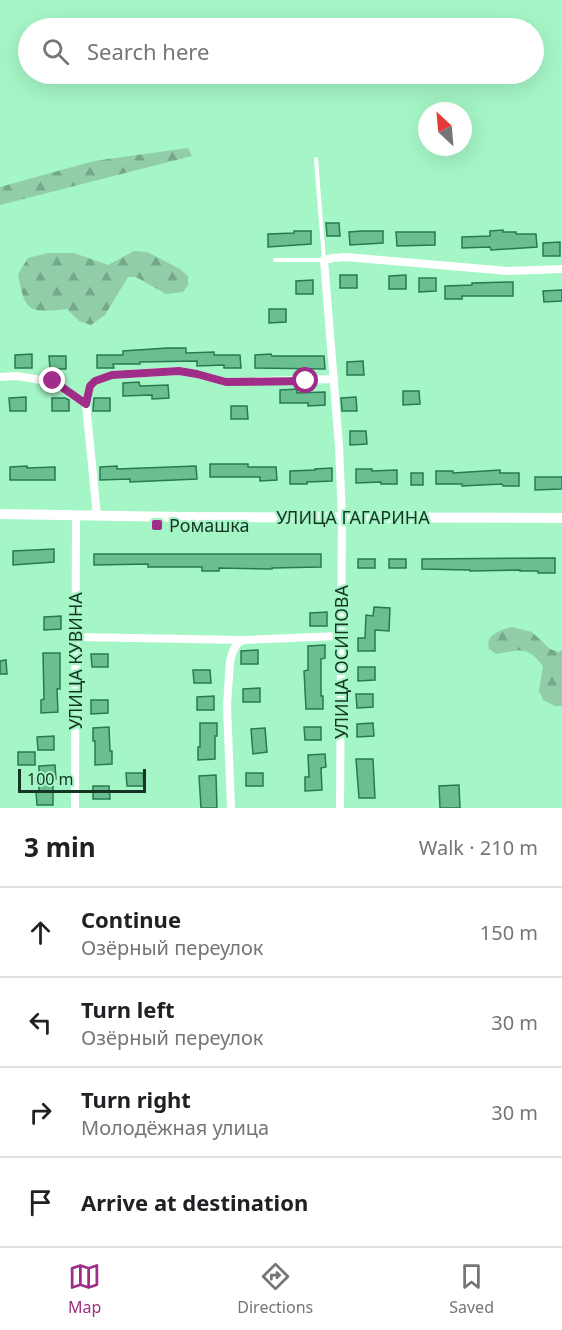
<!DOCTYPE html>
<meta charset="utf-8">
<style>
:root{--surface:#fff;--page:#f2f2f2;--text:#202124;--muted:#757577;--line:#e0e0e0;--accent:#a02d87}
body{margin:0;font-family:"Noto Sans",sans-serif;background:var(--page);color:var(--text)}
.compass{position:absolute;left:418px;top:102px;width:54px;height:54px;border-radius:50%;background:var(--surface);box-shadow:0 6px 24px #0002;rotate:334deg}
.scale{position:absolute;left:18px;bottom:15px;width:128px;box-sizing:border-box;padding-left:6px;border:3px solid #143524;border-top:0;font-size:16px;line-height:21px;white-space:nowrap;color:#143524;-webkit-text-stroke:4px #a5f6c7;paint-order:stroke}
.stop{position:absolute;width:18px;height:18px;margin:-14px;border:4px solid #a02d87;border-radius:50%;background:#fff}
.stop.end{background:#a02d87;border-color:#fff;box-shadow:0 2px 6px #0008}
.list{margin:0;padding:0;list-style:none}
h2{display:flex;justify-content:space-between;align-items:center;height:78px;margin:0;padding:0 24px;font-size:26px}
h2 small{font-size:20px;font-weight:400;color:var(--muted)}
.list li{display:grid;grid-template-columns:39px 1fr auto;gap:18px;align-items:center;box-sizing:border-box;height:90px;padding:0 24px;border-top:2px solid var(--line)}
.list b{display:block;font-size:22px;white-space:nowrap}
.list p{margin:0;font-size:20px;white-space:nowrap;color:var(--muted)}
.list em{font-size:20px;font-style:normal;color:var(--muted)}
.icon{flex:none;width:33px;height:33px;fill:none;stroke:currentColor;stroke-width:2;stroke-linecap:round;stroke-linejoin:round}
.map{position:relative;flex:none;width:562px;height:808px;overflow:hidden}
.search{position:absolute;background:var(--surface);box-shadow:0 6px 24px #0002;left:18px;right:18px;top:18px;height:66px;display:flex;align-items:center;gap:15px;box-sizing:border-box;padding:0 21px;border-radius:33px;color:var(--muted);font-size:22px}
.sheet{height:438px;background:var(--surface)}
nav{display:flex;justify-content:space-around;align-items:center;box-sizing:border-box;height:84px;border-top:2px solid var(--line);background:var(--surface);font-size:16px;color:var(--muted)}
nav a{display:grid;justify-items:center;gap:3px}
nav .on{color:var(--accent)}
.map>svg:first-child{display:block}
.forest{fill:url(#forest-firs)}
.building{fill:#6abf90;stroke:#277a51;stroke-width:1.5}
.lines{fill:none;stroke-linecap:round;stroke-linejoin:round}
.service{stroke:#fff;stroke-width:4}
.minor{stroke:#fff;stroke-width:8}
.secondary{stroke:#fff;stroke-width:10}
.route{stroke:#a02d87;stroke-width:8}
.poi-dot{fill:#a02d87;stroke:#a5f6c7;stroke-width:2}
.labels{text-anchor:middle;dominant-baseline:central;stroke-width:4.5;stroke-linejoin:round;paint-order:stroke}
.street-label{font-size:18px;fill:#143524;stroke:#a5f6c7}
.poi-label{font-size:18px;fill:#143524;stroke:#a5f6c7;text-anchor:start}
</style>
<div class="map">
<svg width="562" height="808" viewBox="0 0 562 808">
<defs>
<pattern id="forest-firs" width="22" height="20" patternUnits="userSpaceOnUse" patternTransform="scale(1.5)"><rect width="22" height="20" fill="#91cda9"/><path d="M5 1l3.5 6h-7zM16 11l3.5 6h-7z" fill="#75a789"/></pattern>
</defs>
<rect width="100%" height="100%" fill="#a5f6c7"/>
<path class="forest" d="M188,148L192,156L0,205V187L94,161Z
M134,251L147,252L180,269L188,276V285L183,292L166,294L136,277H128L105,315L91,325L79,321L67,309C29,313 25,313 18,274L28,258L48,253H74L108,265Z
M512,627L532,632L550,649L559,652L562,650V706H555L543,700L539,691L543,666C527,645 520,650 496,654L489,649C485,634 501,630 512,627Z"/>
<path class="building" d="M326,223H339L340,236H327Z
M503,230V232H516V234H536L537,247L491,250L490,247L462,248V237L490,236V231Z
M294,231H311V244L268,247V234L294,233Z
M362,231H383V243L350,245L349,232Z
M396,232H435V245L397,246Z
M560,242V256H543V243Z
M340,275H357V288H340Z
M406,275V289H389V276Z
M419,278H436V291L419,292Z
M313,280V294H296V281Z
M513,282V296H462V299H445V286L472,285V283Z
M562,290V301L544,302L543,291Z
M269,309H286V322L269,323Z
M167,348H186V353L214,352V355H240L241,368H224V365L197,366V361L140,362V364H113L114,368H97V355H123V351Z
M32,354V368H15V355Z
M271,354L272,356H324L325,369L255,368V355Z
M49,356H66V369H50Z
M363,361L364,375H347V362Z
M139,382L140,386L168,385L169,398L152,399V395L123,396V383Z
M297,389V393L325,392V405L308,406V403H280V390Z
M403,391H419L420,404L403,405Z
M26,397V411H10L9,398Z
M356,397L357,411H342L341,398Z
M52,398H65L69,400V411H52Z
M94,398H110V411H93Z
M231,406H247L248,419H231Z
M350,431H366L367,444L350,445Z
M210,464H248V467H276L277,480L260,481V477H210Z
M27,466V468L55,467V480H10V467Z
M117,466V469L196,466L197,479L130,482V479L100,480V467Z
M332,468V481L307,482V484H290V471L315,470V469Z
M356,469H372V471L397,470V484H381V482L356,483Z
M500,470V473H519V486H503L502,484L462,486V484H436V471H453V473Z
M411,473H423V485H411Z
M535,477H562V489L535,490Z
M54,549V562L13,565V551Z
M94,554H321V567L272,568V569L219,568V571H202V567H148V564L94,565Z
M555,558V573H538V571H520V570L470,571V570L422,569V559Z
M358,559H375V568H358Z
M389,559H406V568H389Z
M374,607L390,608L389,631L375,630V651H358V638H365L366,615L373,616Z
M327,612V626H310V613Z
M61,616V629L44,630V617Z
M325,645V658L321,659V696H323V709H306L304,671L308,670V646Z
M258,650V664H241V651Z
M43,653H60V689H57L58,712L41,713V700L44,699Z
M91,654H108V667H92Z
M6,660L7,674H0V661Z
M358,667H375V680L358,681Z
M193,670H210L211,683H194Z
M260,688V702H243V689Z
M356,694H373V707L357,708Z
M214,696V710H197V697Z
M91,700H108V713L91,714Z
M200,723H217V736H215V759L198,760V747H200Z
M373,723L374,736L357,737V724Z
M109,727L110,751H112V764L95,765V741H93V728Z
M304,727H321V740H305Z
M265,728L267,752L253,754L251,729Z
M54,736V750H38L37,737Z
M18,752H35V765H18Z
M325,754L326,767L321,768L322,790L305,791V777H309L308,755Z
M356,759H373L375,798H359Z
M55,765L56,779H53V805H37L36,792H39V766Z
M126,773H143L144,786H127Z
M246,773H263V786H246Z
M216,775L217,808H201L199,776Z
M459,785L460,808H440L439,786Z
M93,786H109L110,799H93Z"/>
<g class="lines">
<path class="service" d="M275,260H324L316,159"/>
<path class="minor" d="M0,377L17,376L53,382L86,404
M97,516L86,404L90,386L95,381L112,375L179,371L197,374L226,382L334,379
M75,637L243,640L340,636
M75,808L76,515
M231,808L227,706L230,661L233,651L237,644L243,640
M340,808L342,517L339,446L324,260L333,258L346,257L508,271L562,269"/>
<path class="secondary" d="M0,514L181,517L562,518"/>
</g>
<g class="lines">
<path class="route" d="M53,381L86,404L90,386L95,381L112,375L179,371L197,374L226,382L306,381"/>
</g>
<rect class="poi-dot" x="151" y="519" width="12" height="12" rx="3"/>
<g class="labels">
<g class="street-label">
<text x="353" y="517">УЛИЦА ГАГАРИНА</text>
<text transform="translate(75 661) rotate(-90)">УЛИЦА КУВИНА</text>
<text transform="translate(341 662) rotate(-90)">УЛИЦА ОСИПОВА</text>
</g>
<g class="poi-label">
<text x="169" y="525">Ромашка</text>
</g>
</g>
</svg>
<svg class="compass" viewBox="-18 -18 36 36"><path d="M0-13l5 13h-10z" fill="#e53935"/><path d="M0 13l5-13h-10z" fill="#757577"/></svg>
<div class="scale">100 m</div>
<div class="stop" style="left:306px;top:381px"></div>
<div class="stop end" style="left:53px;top:381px"></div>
<div class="search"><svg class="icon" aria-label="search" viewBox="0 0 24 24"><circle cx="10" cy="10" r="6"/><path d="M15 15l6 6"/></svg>Search here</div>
</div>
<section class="sheet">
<h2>3 min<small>Walk · 210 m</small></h2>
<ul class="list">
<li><svg class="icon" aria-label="ahead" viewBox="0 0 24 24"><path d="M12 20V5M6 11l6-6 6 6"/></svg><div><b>Continue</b><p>Озёрный переулок</p></div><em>150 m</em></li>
<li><svg class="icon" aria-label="left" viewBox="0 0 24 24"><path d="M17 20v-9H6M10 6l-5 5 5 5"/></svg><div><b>Turn left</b><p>Озёрный переулок</p></div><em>30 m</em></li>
<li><svg class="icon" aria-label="right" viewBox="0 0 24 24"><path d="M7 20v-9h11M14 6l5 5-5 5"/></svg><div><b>Turn right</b><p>Молодёжная улица</p></div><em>30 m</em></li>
<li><svg class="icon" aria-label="arrive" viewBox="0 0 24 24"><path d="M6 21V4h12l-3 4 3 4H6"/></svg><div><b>Arrive at destination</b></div></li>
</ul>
</section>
<nav>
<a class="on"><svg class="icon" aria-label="map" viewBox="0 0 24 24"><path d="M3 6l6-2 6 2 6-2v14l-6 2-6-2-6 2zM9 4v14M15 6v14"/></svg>Map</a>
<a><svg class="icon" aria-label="directions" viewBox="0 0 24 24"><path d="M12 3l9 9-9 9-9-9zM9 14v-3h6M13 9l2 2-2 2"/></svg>Directions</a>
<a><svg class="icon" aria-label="saved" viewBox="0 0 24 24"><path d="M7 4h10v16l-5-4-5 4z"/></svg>Saved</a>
</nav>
